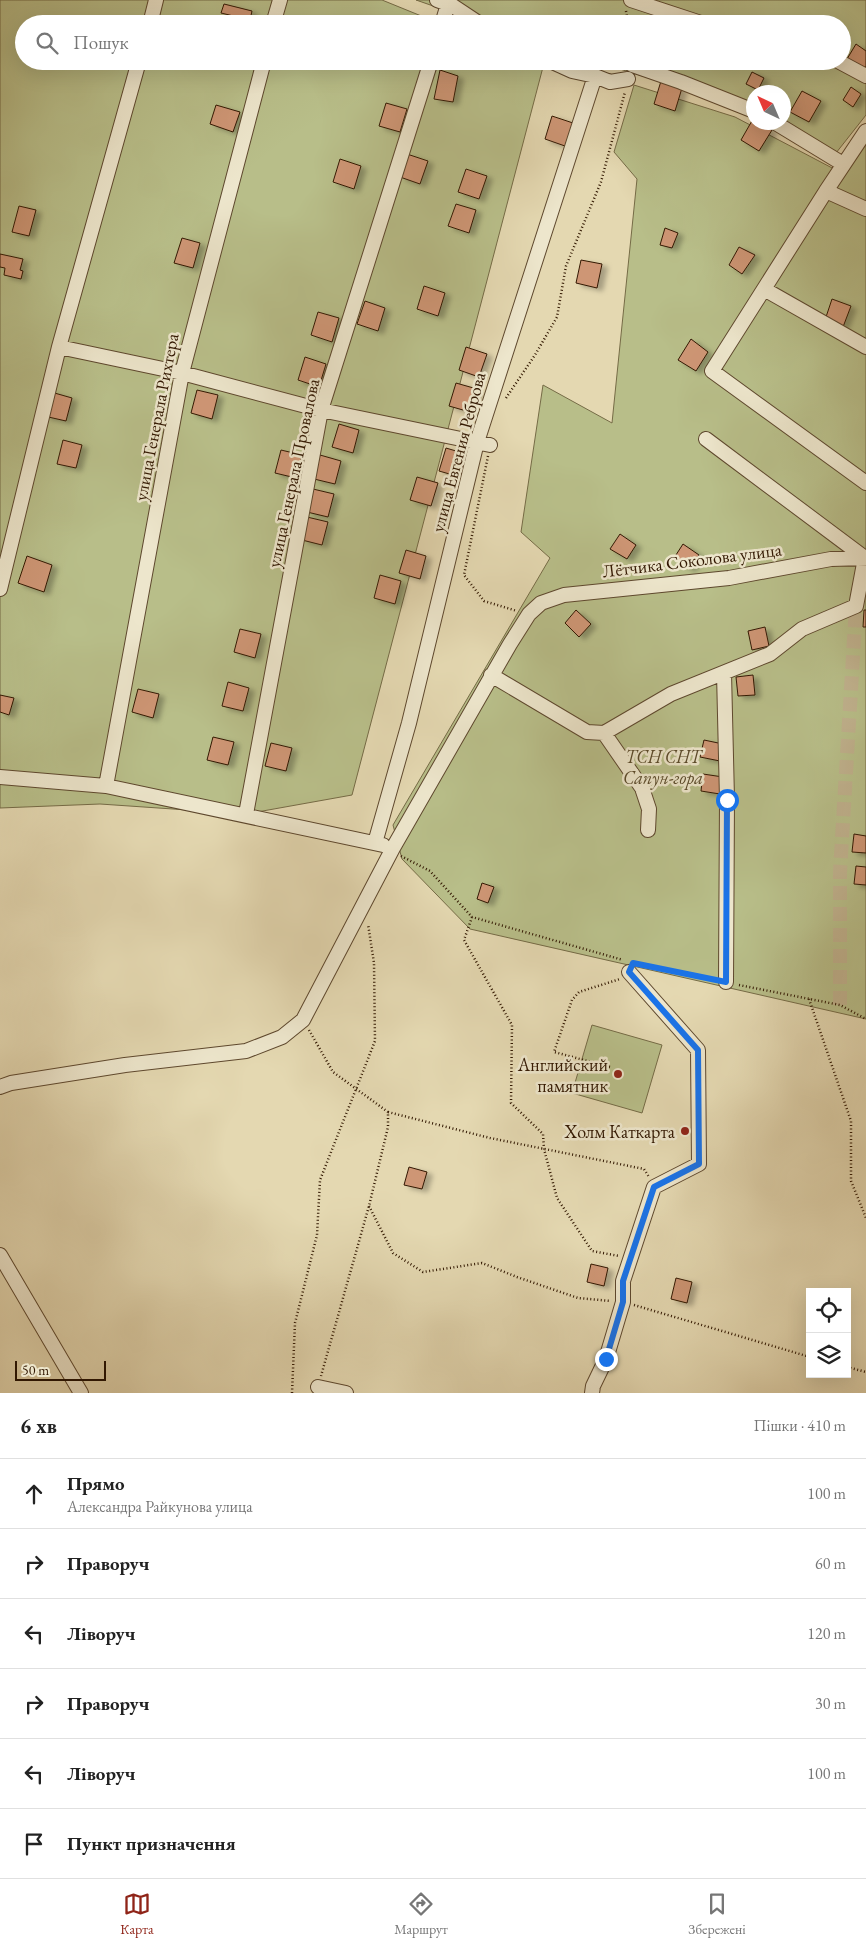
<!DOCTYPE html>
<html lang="uk">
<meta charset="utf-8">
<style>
:root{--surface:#fff;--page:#f2f2f2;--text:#222;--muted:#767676;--line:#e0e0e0;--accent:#8f2418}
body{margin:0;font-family:"EB Garamond",serif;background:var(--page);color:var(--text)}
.controls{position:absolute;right:15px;bottom:15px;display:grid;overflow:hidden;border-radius:0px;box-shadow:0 5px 20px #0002}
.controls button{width:45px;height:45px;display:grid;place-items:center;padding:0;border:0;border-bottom:1px solid var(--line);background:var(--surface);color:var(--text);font:25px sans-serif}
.compass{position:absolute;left:746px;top:85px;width:45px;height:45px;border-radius:50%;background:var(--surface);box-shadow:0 5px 20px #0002;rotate:316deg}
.scale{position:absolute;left:15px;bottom:12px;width:91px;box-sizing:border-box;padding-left:5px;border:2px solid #321802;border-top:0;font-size:14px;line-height:18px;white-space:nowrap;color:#321802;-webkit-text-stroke:4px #ede6cc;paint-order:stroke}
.stop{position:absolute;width:15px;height:15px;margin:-11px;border:4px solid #1a73e8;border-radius:50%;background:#fff}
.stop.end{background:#1a73e8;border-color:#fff;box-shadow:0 1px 5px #0008}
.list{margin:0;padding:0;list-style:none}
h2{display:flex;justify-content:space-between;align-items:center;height:65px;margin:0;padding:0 20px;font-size:21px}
h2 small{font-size:16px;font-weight:400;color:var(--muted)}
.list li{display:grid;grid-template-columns:32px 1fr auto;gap:15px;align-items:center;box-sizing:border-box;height:70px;padding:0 20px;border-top:1px solid var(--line)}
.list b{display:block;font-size:19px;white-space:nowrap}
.list p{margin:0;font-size:16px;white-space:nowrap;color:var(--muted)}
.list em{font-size:16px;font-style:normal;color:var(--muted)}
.icon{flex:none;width:28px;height:28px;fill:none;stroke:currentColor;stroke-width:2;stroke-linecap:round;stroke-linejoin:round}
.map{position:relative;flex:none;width:866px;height:1393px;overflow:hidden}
.search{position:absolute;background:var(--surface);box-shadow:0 5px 20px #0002;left:15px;right:15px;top:15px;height:55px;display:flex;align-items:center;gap:12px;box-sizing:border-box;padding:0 18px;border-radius:28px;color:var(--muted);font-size:19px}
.sheet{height:485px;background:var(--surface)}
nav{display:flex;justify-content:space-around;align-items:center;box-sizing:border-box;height:70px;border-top:1px solid var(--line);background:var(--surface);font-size:14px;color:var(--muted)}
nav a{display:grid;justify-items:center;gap:2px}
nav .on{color:var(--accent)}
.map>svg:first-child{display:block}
.green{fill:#b8be89;stroke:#756b46}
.building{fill:#ce9675;stroke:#321802;filter:url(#shadow)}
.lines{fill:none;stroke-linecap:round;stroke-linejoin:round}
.minor-tunnel{stroke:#c0b28e;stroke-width:14;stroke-dasharray:14 7;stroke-linecap:butt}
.minor-casing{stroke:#5e482e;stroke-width:16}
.path{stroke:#321802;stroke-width:2.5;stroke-dasharray:1 2.5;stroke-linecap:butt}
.minor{stroke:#ede6cc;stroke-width:14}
.route{stroke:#1a73e8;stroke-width:6}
.poi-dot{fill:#8f2418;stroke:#ede6cc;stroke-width:2}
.labels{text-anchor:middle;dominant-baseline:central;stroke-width:5;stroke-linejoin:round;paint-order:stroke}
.street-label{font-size:18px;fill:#321802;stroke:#ede6cc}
.park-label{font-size:18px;font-style:italic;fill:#5a4a2a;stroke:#ede6cc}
.poi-label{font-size:18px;fill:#321802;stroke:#ede6cc;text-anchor:end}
</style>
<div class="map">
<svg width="866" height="1393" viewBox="0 0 866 1393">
<defs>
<filter id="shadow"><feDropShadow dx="5.5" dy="3" stdDeviation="2.5" flood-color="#0004"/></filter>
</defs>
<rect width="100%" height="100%" fill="#e4d8b1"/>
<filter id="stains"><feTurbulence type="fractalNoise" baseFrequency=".004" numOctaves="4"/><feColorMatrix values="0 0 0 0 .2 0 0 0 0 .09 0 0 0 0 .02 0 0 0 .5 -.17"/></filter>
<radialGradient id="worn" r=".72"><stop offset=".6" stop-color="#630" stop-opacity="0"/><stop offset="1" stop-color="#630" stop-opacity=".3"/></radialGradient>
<path class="green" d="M0,0H382L441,24H24V61H530L543,67L352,795L246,814L100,804L0,808Z
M416,0H866V115L836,153L784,122V92H754L753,113L740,106L594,61H842V24H485Z
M634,85L735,117L836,170L866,132V1019L470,929L402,859L393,825L550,558L521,532L543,385L612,423L637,179L614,152Z
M592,1025L662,1045L642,1113L572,1093Z"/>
<path class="building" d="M224,4L252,11L250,20L221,13Z
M856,44L866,51V66L864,70L847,59Z
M440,70L458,76L453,102L434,99Z
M752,72L764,78L758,90L746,84Z
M661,81L682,88L675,111L654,104Z
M851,87L861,94L853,107L843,100Z
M802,91L821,101L809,122L790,112Z
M386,103L407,109L400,132L379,126Z
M216,105L240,112L233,132L210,124Z
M552,116L573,123L565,146L545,139Z
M753,119L754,122H759L772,130L759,151L741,140Z
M407,154L428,161L420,184L400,177Z
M340,159L361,166L354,189L333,182Z
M466,169L487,176L479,199L458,192Z
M456,204L476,210L469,233L448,226Z
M19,206L36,210L29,236L12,232Z
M665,228L678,233L672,248L660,245Z
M182,238L200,243L193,268L174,263Z
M739,247L755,255L742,274L729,265Z
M0,254L23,259L20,270L23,271L21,279L4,275L5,268L0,267Z
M581,260L602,264L597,288L576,283Z
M424,286L445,293L438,316L417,309Z
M832,299L851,306L843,327L825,320Z
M365,301L385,308L378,331L357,324Z
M318,312L339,318L332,342L311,335Z
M691,339L708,352L696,371L678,360Z
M466,347L487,354L479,377L459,370Z
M305,357L326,364L319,387L298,380Z
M456,383L477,389L470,412L449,406Z
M197,390L218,395L212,419L191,413Z
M51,392L72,398L66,421L44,416Z
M339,424L359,430L353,453L332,447Z
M63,440L82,445L76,468L57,464Z
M446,448L466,454L460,477L439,471Z
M281,450L302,455L296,478L275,473Z
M320,455L341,461L335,484L314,479Z
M417,477L438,483L431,506L410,500Z
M313,489L334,494L328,517L307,512Z
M307,517L328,522L322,545L302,540Z
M620,534L636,545L627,559L610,549Z
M683,544L699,555L690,569L674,558Z
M406,550L426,556L420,579L399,573Z
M27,556L52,565L44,592L18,583Z
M380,575L401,581L395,604L374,598Z
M576,610L591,624L579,637L565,623Z
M864,610H866V627H863Z
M765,627L769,646L752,650L748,631Z
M240,629L261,634L255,658L234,652Z
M753,675L755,695L738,696L736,677Z
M228,682L249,688L243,711L222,706Z
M138,689L159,694L153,718L132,712Z
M0,695L14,698L9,715L0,712Z
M213,737L234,742L228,765L207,760Z
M704,740L723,744L720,761L700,757Z
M271,743L292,748L286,771L265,766Z
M703,774L723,777L720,794L701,791Z
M854,834L866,836V853L852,852Z
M856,866L866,867V885L854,884Z
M482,883L494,887L488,903L477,899Z
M409,1167L427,1172L422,1189L404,1185Z
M591,1264L608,1268L604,1286L587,1282Z
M676,1278L692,1282L687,1303L671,1299Z"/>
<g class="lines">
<path class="minor-tunnel" d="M840,1005V872L856,606"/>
<defs>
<path id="minor" d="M437,0L453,6L480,24
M631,0L704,24
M150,24L156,0
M273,24L280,0
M442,24L448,4
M550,61L572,71L595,76L610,82L628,79
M838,61L866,76
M632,65L681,82L754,111
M774,122L843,164
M866,131L826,191L712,371L866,483
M826,191L866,209
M764,289L866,347
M59,347L182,373L321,410L490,445
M0,589L59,347L139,61
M724,673L727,799L726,982
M491,675L587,732L604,733L671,694L770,654L802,629L856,606L865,558L706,439
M604,733L642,788L649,809L648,830
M0,777L106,786L383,845
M106,786L182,373L264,61
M246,814L321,410L431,61
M375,843L409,723L477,442L595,76
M0,1087L11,1083L125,1065L246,1051L282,1037L303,1020L393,848L510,644L529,614L541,603L564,595L729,578L831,559L866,558
M0,1255L81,1393
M318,1387L346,1393
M592,1393L593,1386L606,1359L623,1302V1281L654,1187L699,1164L698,1050L629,972"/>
</defs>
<use href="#minor" class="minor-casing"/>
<path class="path" d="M626,11L628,24
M506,398L535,355L557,317L566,266L601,182L625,92
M488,456L464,575L484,601L517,611
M401,856L430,871L472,917L623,960
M472,917L464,940L512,1025L511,1103L543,1134L544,1149L557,1198L592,1251L619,1256
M641,965L714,980
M739,985L840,1005L866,1019
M809,999L851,1121V1181L866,1218
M309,1030L333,1072L388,1112V1127L369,1206L321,1376
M610,1067L554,1052L572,1000L579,992L620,979
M388,1112L490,1138L644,1169L649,1177
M369,1206L393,1253L423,1272L482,1263L517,1277L578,1298L611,1301
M634,1305L810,1357
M847,1367L866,1372
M292,1393L295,1323L317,1235L320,1180L375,1041L374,963L368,924"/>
<use href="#minor" class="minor"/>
</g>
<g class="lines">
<path class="route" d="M606,1359L623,1302V1281L654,1187L699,1164L698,1050L629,972L633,963L726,982L727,800"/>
</g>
<g class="poi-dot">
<circle cx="618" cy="1074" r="5"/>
<circle cx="685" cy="1131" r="5"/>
</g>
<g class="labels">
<g class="street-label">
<text transform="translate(156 417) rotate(-79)">улица Генерала Рихтера</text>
<text transform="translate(458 452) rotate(-75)">улица Евгения Реброва</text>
<text transform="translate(293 473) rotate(-78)">улица Генерала Провалова</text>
<text transform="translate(692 560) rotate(-7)">Лётчика Соколова улица</text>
</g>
<g class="park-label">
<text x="663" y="756">ТСН СНТ<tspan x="663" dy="21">Сапун-гора</tspan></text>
</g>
<g class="poi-label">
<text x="608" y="1064">Английский<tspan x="608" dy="21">памятник</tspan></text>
<text x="675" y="1131">Холм Каткарта</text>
</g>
</g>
<rect width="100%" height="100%" filter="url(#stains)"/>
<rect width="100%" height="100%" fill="url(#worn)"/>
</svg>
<div class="controls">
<button><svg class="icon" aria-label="locate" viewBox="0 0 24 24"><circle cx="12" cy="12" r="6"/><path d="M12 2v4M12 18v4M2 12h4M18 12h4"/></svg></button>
<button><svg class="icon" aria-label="layers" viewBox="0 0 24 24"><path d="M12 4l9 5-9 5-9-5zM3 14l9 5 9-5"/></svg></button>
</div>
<svg class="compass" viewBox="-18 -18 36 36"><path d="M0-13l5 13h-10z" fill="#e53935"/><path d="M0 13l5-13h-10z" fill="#767676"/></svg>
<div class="scale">50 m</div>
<div class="stop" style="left:727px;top:800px"></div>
<div class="stop end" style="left:606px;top:1359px"></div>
<div class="search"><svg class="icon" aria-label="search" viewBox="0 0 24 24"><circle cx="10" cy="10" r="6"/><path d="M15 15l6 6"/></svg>Пошук</div>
</div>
<section class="sheet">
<h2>6 хв<small>Пішки · 410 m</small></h2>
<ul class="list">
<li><svg class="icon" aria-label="ahead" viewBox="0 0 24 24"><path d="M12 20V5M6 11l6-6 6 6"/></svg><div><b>Прямо</b><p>Александра Райкунова улица</p></div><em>100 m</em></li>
<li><svg class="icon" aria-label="right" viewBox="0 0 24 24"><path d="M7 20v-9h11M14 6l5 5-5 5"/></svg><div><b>Праворуч</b></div><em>60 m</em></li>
<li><svg class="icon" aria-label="left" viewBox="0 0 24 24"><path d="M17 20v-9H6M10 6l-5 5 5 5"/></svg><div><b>Ліворуч</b></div><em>120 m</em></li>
<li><svg class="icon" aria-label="right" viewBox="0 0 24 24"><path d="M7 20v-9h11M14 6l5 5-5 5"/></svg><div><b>Праворуч</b></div><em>30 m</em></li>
<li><svg class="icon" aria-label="left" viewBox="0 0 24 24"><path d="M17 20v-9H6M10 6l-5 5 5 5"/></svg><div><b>Ліворуч</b></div><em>100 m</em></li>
<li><svg class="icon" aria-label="arrive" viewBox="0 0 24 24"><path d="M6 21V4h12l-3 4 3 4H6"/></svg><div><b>Пункт призначення</b></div></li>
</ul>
</section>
<nav>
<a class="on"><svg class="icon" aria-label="map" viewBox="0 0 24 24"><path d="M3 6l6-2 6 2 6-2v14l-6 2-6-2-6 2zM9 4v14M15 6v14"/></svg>Карта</a>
<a><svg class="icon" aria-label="directions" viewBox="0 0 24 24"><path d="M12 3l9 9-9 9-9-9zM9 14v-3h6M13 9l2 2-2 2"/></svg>Маршрут</a>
<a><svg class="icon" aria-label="saved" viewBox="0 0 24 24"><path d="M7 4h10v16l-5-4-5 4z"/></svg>Збережені</a>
</nav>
